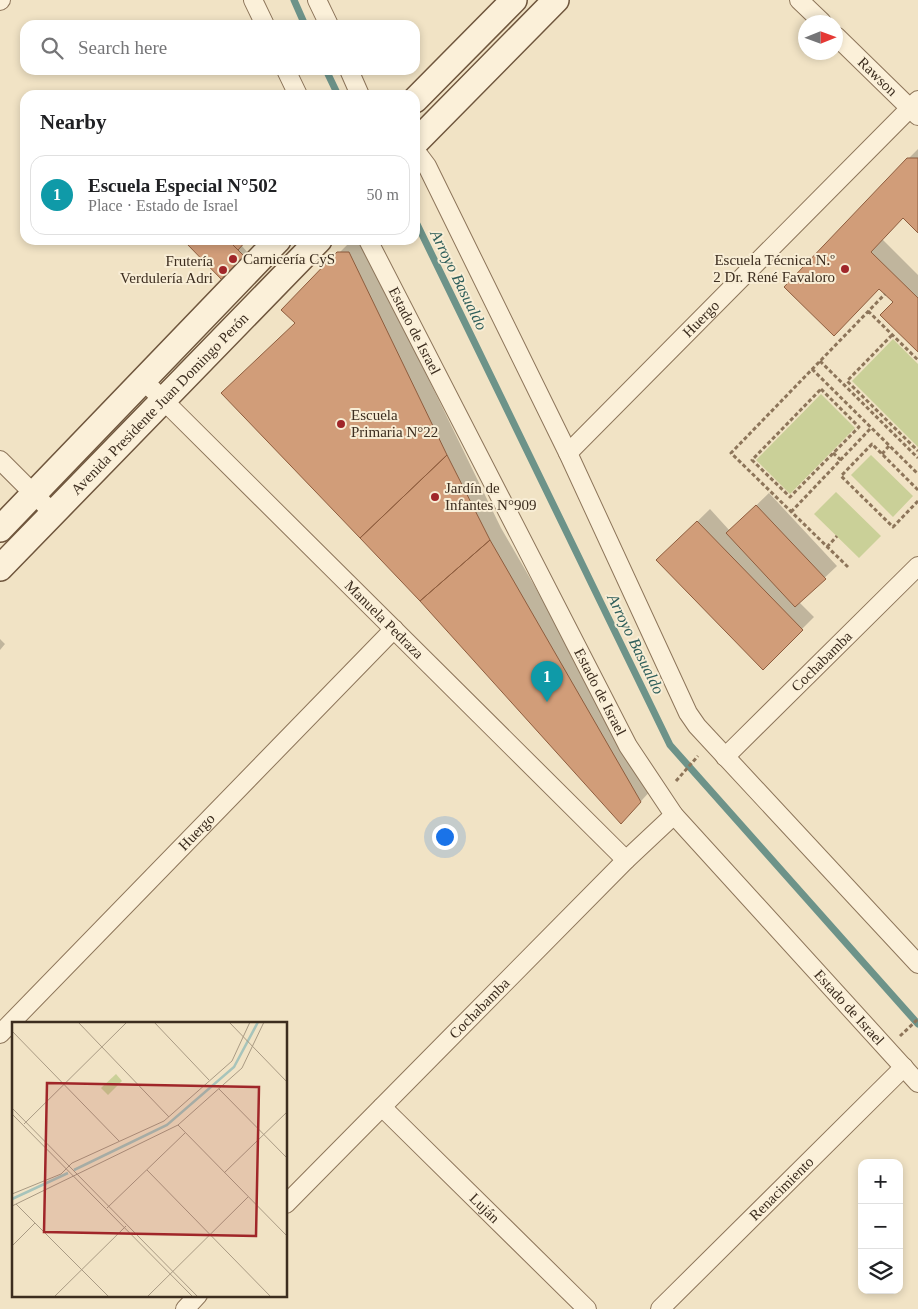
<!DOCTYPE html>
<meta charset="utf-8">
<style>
:root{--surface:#fff;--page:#f2f2f2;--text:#202124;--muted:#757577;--line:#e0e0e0;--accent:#111827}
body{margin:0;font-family:Georgia,serif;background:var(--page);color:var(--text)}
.controls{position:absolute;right:15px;bottom:15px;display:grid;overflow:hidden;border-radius:10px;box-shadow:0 2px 8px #0003}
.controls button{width:45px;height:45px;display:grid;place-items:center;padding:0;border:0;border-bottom:1px solid var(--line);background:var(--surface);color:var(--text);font:25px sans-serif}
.compass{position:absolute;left:798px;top:15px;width:45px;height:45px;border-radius:50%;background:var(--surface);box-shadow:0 2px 8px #0003;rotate:89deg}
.you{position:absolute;left:444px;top:836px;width:18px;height:18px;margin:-12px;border:4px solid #fff;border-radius:50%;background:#1a73e8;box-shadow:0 0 0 8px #1a73e833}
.badge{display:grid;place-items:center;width:32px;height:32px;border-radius:50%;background:var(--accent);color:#fff;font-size:16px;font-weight:700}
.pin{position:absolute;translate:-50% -41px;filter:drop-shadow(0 1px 2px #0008)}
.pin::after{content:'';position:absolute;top:26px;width:18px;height:15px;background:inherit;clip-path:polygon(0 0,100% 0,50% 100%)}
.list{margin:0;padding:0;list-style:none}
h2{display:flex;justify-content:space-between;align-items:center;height:65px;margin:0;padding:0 20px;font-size:21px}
h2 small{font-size:16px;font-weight:400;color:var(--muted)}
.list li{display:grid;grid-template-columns:32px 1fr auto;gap:15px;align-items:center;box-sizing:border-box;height:80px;margin:0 10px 10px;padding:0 10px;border:1px solid var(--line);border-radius:15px}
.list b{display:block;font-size:19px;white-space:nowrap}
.list p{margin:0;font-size:16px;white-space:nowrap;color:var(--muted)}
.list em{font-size:16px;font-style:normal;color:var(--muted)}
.icon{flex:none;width:28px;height:28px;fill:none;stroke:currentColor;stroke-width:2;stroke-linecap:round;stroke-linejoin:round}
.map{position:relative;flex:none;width:918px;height:1309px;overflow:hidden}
.search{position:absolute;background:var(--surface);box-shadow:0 2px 8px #0003;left:20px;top:20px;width:400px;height:55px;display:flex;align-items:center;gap:12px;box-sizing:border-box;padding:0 18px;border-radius:15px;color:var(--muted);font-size:19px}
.panel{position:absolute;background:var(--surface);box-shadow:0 2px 8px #0003;left:20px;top:90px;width:400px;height:155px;border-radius:15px}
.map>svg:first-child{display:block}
.green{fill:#cad098}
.shadow{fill:#0003}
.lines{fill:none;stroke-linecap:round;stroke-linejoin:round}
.stream{stroke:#6d9389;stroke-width:7}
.building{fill:#d19d79;stroke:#8e5d3e}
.street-casing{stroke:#8d755a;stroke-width:20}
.secondary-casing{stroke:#6f563d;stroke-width:28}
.path{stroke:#8d755a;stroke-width:3;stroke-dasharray:4 2.5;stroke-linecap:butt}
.street{stroke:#fbf0d9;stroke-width:18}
.secondary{stroke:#fbf0d9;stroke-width:25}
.poi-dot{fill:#a02629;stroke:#f8edd5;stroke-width:2}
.labels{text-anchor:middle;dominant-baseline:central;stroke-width:4;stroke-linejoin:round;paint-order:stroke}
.street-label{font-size:15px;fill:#3c2d1f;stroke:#f8edd5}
.poi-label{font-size:15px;fill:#3c2d1f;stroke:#f8edd5;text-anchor:start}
.water-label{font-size:16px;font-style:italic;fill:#2d5d59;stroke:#f8edd5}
.inset-river{fill:none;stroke:#a7c4bb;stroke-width:2.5}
.inset-road{fill:none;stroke:#a99a83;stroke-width:1}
.view{fill:#a02629;fill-opacity:0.15;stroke:#a02629;stroke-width:2.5}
.inset-edge{fill:none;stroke:#3c2d1f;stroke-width:2.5}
</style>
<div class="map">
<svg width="918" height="1309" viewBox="0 0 918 1309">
<rect width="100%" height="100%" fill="#f1e3c5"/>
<path class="green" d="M893,339L918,364V447L852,381Z
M821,394L855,428L790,494L756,460Z
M871,455L913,496L893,517L851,475Z
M836,492L881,536L859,558L814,514Z"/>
<path class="shadow" d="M918,149V232L903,217L882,239L918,275V350L895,302L880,287L834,334L908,159Z
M191,240H246L241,245L250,255L224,280Z
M361,240L501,528L652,789L633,810L297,323L282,310L351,241Z
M769,493L837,566L799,602L814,617L763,668L658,560L710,509L730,531Z
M0,639L5,644L0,650Z"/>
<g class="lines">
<path class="stream" d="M294,0L305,25
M326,70L338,95
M415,220L670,745L918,1024"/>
</g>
<path class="building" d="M907,158H918V233L903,218L871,252L918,298V352L880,315L893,302L879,289L834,336L784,287Z
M189,240H228L247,259L224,282L186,243Z
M228,240H247L238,250Z
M337,252H349L447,455L360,538L221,393L295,323L281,310Z
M447,455L490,540L420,601L360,538Z
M756,505L826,579L795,607L726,533Z
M697,521L803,630L763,670L656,560Z
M490,540L641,802L621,824L420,601Z"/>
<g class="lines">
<defs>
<g id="street">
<path d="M253,0L265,25"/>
<path d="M317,0L329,25"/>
<path d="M799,0L822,22"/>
<path d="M0,1L1,0"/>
<path id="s1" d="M836,36L918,116"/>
<path d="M286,70L298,95"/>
<path d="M349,70L360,95"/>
<path d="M415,150L427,166L568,453L688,713L697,726L918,964"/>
<path id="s2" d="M368,240L628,746L674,815L918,1083"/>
<path id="s3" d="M143,380L626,860"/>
<path id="s4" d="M568,453L918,100"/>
<path d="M0,460L53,513"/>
<path id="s5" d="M725,757L918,566"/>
<path id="s6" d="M0,1034L394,629"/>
<path id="s7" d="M382,1107L587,1309"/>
<path id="s8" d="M286,1204L626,860L674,815"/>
<path d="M185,1309L198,1295"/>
<path id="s9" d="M660,1309L904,1067"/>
</g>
<g id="secondary">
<path d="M415,100L514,0"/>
<path d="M415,143L556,0"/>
<path d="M0,529L278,240"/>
<path id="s10" d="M0,568L319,240"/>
</g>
</defs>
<use href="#street" class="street-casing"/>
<use href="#secondary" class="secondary-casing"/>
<path class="path" d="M868,311L918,360
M892,335L847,381L918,451
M820,361L918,458
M812,369L918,474
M821,389L859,427L790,497L752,460Z
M833,453L841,460
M882,454L889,446
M918,490L872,444L841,476L893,527L918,501
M791,512L871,428
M827,547L837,536
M848,567L731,453L885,294
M676,781L698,756
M900,1036L918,1019"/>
<use href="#street" class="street"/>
<use href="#secondary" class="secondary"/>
</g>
<g class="poi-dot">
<circle cx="233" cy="259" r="5"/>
<circle cx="845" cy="269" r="5"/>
<circle cx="223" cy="270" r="5"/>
<circle cx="341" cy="424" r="5"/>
<circle cx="435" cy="497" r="5"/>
</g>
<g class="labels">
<g class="street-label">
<text stroke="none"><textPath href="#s1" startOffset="58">Rawson</textPath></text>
<text stroke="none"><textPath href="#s4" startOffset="189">Huergo</textPath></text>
<text stroke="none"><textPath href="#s2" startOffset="102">Estado de Israel</textPath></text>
<text stroke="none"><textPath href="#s10" startOffset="229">Avenida Presidente Juan Domingo Perón</textPath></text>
<text stroke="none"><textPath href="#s3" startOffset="340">Manuela Pedraza</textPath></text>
<text stroke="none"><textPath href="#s5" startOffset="136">Cochabamba</textPath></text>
<text stroke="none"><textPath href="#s2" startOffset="508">Estado de Israel</textPath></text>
<text stroke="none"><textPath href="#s6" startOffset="282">Huergo</textPath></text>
<text stroke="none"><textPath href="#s8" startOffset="275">Cochabamba</textPath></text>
<text stroke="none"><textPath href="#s2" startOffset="912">Estado de Israel</textPath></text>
<text stroke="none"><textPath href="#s9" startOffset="171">Renacimiento</textPath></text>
<text stroke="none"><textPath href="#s7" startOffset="144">Luján</textPath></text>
</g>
<g class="poi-label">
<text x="243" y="259">Carnicería CyS</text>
<text x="835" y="260" text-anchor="end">Escuela Técnica N.º<tspan x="835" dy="17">2 Dr. René Favaloro</tspan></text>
<text x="213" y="261" text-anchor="end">Frutería<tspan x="213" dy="17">Verdulería Adri</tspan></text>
<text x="351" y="415">Escuela<tspan x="351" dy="17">Primaria N°22</tspan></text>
<text x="445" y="488">Jardín de<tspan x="445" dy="17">Infantes N°909</tspan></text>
</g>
<g class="water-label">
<text transform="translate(459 280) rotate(64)">Arroyo Basualdo</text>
<text transform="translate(636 644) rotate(64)">Arroyo Basualdo</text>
</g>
</g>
<g transform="translate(12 1022)">
<rect width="275" height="275" fill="#f1e3c5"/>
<path d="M104,52L110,59L96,73L89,66Z" fill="#cad098"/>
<path class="inset-river" d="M62,148L155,103L222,45L246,0M0,177L56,151"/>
<path class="inset-road" d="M66,0L157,95M142,0L197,58M217,0L275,60M0,9L107,119M207,67L275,136M0,86L186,275M0,92L181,275M12,102L115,0M166,103L275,214M135,148L259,275M212,151L275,90M0,172L49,152L60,141L152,99L220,39L238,0M4,182L97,275M0,184L166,103L230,46L252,0M95,186L173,111M0,224L23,201M42,275L114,204M135,275L236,175"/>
<path class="view" d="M35,61L247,65L244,214L32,210Z"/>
<rect width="275" height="275" class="inset-edge"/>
</g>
</svg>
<div class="controls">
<button>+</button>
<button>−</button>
<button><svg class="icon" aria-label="layers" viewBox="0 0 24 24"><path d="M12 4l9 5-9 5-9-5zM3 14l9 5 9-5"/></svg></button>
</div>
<svg class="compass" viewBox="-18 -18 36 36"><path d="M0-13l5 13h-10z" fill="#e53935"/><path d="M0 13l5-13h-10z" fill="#757577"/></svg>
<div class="you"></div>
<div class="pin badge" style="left:547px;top:702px;background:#0f9aa8">1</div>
<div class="search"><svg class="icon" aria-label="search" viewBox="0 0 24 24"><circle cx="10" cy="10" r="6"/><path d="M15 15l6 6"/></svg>Search here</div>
<section class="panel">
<h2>Nearby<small></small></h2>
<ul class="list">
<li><span class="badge" style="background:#0f9aa8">1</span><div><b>Escuela Especial N°502</b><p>Place · Estado de Israel</p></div><em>50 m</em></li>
</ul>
</section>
</div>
